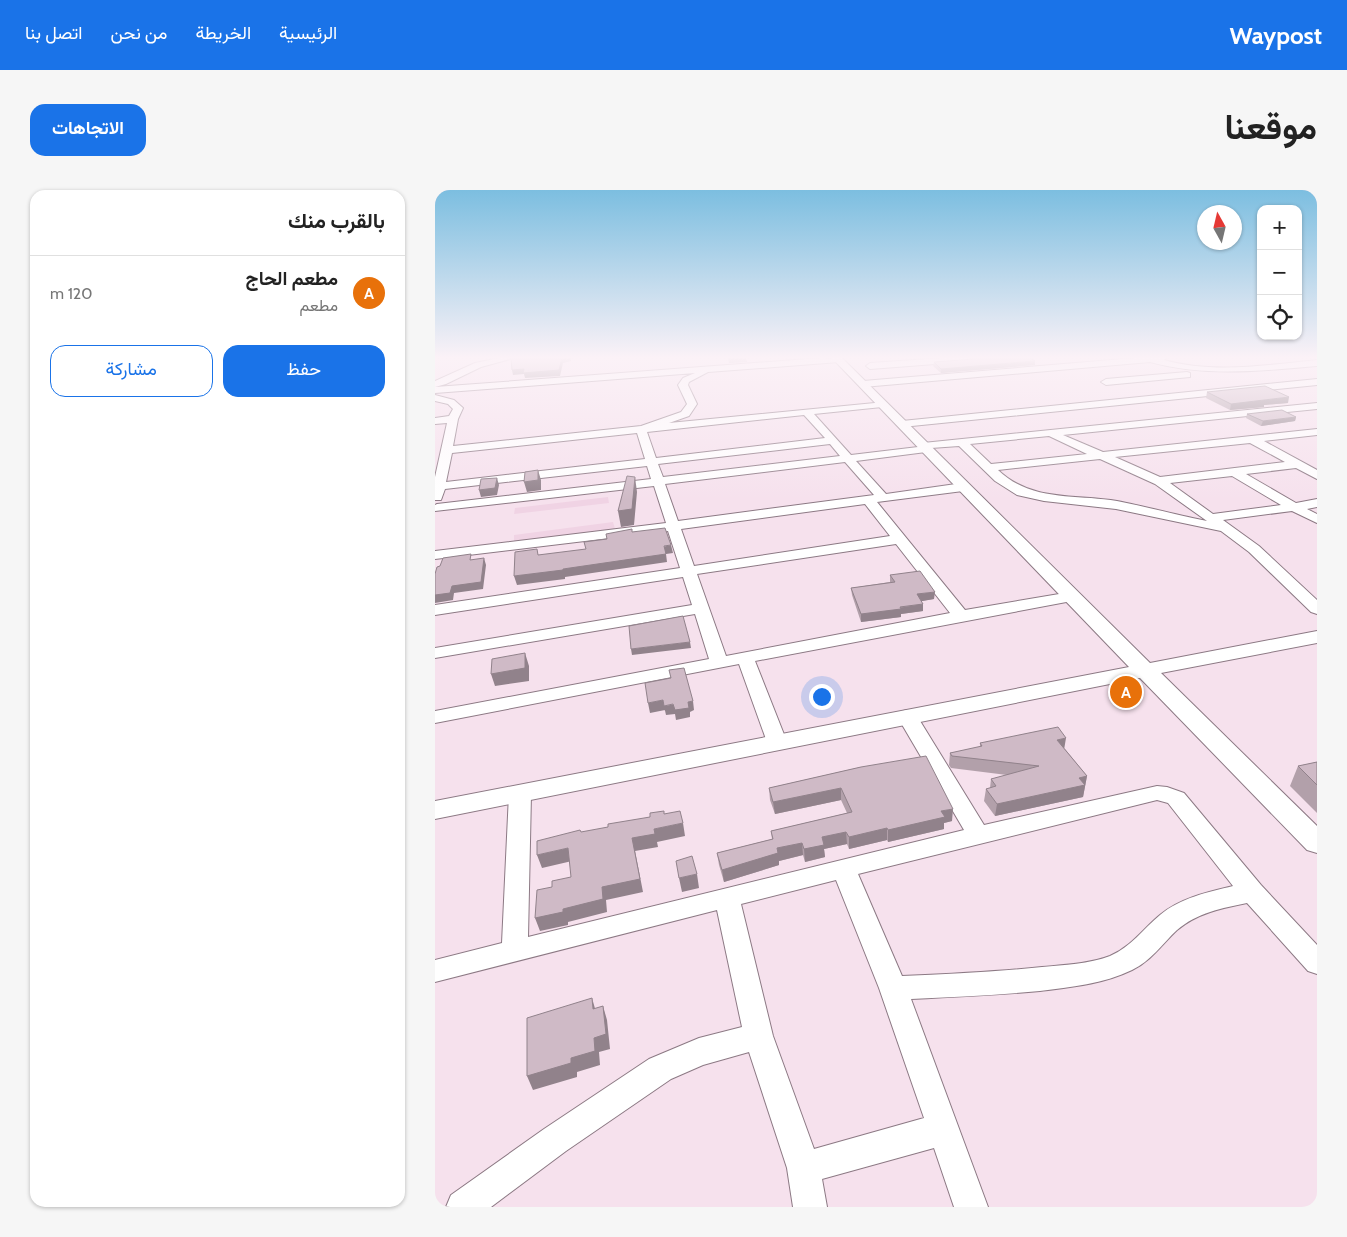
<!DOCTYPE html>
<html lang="ar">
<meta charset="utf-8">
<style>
:root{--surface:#fff;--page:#f6f6f6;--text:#222;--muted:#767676;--line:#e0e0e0;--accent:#1a73e8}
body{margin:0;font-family:Cabin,Vazirmatn,sans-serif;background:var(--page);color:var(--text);direction:rtl}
.controls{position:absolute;right:15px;top:15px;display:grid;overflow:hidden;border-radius:10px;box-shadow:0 1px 4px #0004}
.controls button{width:45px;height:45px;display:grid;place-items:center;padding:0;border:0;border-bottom:1px solid var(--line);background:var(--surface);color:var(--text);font:25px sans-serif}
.compass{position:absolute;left:762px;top:15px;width:45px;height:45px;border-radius:50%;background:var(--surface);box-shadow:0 1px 4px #0004;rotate:352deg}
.you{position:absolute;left:386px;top:506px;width:18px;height:18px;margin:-12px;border:4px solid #fff;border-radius:50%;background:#1a73e8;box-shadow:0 0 0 8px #1a73e833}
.badge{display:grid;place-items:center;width:32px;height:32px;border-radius:50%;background:var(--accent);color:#fff;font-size:16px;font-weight:700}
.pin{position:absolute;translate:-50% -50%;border:2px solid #fff;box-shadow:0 1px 5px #0006}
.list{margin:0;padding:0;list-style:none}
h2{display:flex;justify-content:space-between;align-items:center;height:65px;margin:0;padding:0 20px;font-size:21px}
h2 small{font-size:16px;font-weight:400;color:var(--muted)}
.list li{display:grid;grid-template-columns:32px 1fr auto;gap:15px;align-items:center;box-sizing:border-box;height:75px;padding:0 20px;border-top:1px solid var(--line)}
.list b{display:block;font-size:19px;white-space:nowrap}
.list p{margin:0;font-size:16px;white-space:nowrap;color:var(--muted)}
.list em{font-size:16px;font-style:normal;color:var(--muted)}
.actions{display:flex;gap:10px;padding:15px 20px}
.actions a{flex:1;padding:11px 0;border:1px solid var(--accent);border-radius:15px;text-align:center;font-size:18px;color:var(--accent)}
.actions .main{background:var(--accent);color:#fff}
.icon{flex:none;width:28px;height:28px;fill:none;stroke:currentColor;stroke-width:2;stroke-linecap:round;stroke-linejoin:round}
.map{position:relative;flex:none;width:882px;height:1017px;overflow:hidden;direction:ltr;border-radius:15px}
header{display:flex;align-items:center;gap:30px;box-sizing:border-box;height:70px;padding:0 25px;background:var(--accent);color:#fff}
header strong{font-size:24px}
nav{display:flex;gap:28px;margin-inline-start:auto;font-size:18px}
.intro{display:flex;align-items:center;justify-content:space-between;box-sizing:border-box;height:120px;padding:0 30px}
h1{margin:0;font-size:35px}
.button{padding:12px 22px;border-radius:15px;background:var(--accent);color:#fff;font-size:18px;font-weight:700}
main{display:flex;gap:30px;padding:0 30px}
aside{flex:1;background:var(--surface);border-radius:15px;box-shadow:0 1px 4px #0004}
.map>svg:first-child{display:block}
.built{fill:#f0d3e4}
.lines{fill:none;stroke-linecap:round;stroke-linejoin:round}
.minor-casing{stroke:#8c7984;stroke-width:2}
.tertiary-casing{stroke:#8c7984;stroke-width:2}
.minor{fill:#fff;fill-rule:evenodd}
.tertiary{fill:#fff;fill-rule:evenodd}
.wall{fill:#b2a0aa}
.shaded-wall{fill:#91828b}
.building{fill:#cfbac6;stroke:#91828b}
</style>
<header>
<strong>Waypost</strong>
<nav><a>الرئيسية</a><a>الخريطة</a><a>من نحن</a><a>اتصل بنا</a></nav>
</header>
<div class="intro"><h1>موقعنا</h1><a class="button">الاتجاهات</a></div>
<main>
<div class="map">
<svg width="882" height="1017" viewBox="0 0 882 1017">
<rect width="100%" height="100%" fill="#f6e1ed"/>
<path class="built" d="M173,307L174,313L79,324L80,318Z
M178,332L180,339L79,352V345Z"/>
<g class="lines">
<defs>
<path id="minor" d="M64,168H79L46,177L11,194L0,197V191L40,173Z
M387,168L408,169L404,172L273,182L254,192L253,195L262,214L254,226L234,233L450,212V216L447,217L379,224L416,265L483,257L484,254L488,253L882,213V219L628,245L668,262L882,239V245L829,251L882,280V289L861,278L811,284L861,313L882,309V317L872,319L882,324V333L857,321L788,330L824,356L882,410V424L876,422L814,362L786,341L681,319L609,311L582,305L560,291L524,256L496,258L495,261L491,262L421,271L451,304L528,293L532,294L534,297L528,301L442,312L530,420L636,402L642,404L644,407L642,410L320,471L352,552L349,556L342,558L335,556L332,552L304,474L0,533V521L274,469L260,424L0,468V458L257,415L248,387L0,425V415L245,378L233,341L0,369V361L231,333L219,296L0,321V315L2,314L216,289L212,276L10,299L6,310H0V287L12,233L0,234V228L14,226L18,219L13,214L0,211V205L19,210L28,218L23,229L18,256L206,236L246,222L252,214L243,195L248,188L260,183L0,203V197ZM369,225L390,248L221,268L212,242ZM202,243L210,269L11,292L17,263ZM614,246L652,264L556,274L535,254ZM815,253L850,272L725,287L680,267ZM395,254L405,266L228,287L223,274ZM665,269L720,294L772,331C742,325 712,317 682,311C641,304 596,312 563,280ZM410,272L439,305L243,331L230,294ZM797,286L846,315L778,324L735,293ZM430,314L455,346L259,376L246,339ZM461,354L515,423L291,466L262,384Z
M509,168H543L539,171L435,179L431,176L435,173Z
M700,168H731L729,170C778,184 832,175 882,170V176C825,181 770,187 715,172L428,197L423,194L428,191Z
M752,182L755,183V187L671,195L666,192L671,189Z
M882,189V195L467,237L462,234L467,231Z
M472,520L479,522L482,526L549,635L722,596L732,597L749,603L826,695L882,755V784L873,781L812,713C787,718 762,723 742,740C727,754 716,771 697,780C668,794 636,797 605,801C562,805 519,807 476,809L553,1017H519L499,958L387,989L392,1017H358L352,978L314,862L268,875L236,889L131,961L56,1017H11L16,1005L109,939L214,869L264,848L307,837L282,720L0,792V770L67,753L74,604L77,599L85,597L93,599L96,604L93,747L529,640L462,526L465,522ZM722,610L733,613L798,696C773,702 745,708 725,725C708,739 696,757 675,766C654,774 629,775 607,777C560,782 514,784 467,786L423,684ZM401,690L444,798L489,928L379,959L338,846L306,714Z"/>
<path id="tertiary" d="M397,168H407L715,473L882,441V453L726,483L882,636V663L872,660L705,488L0,629V611L694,477Z"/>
</defs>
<use href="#minor" class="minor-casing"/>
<use href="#tertiary" class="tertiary-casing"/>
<use href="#minor" class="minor"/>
<use href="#tertiary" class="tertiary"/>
</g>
<path class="wall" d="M499,172L600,175L506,183L498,176Z
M772,202L853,213L829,215V217L795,220L771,208Z
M812,224L861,227L860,231L826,236L811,228Z
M455,385L499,409L486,411L488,421L466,424V427L426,432L417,405L416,398L455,392Z
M545,553L630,559L652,586L648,607L560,626L549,611L551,599L555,598L556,589L572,585L516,578L514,575L515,563L545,557Z
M882,572V623L855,596L863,576Z
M426,577L517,631L509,633V639L453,652L452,650L414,659L412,654L389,659L390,667L370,672L368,665L344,671V675L289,692L284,675L282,663L337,649L336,641L412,623L406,610L340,624L335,610L334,598Z"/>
<path class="shaded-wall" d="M128,168H136V171L128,173L125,186L90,188L89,184L78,185L77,180Z
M293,168H311L312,172L294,173Z
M600,171V175L506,183V179Z
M854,207L853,213L829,215V217L795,220L796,214Z
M861,227L860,231L826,236L828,231Z
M103,280L106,290V300L92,302L89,292Z
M200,287L202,302L199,335L186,337L183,321Z
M62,288L64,295L62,305L46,307L44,300Z
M236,355L238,363L231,364L232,372L130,387V389L82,395L79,386L128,379Z
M49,368L51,375L48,399L19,403L18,410L0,413V405L17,396Z
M500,402L499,409L482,412V404Z
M488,414V421L466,424V427L426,432V424Z
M255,452L256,458L197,465L196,459Z
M90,463L94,476V491L60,496L56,484Z
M228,510L230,520L215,523L213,513Z
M258,511L259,520L255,522V527L241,530L240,524L231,525L229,516L253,512Z
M631,548L629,560L622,550Z
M652,586L648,607L560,626L562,614L644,588Z
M406,598V610L340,624L338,612Z
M518,619L517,631L509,633V639L453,652V640L506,621Z
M248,633L250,646L222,652L223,657L200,661L208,702L171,710L172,722L133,732V735L105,741L100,728L128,719L167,697L197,648L219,639Z
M452,638V650L414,659V647Z
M411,642L412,654L389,659L390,667L370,672L369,659L387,647Z
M367,653L368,665L344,671V675L289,692L287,680L342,658Z
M133,658L137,671L107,678L102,665Z
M262,684L264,698L247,702L244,688Z
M157,808L161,822L158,819Z
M168,816L172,830L175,859L164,862L165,875L142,882V887L98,900L92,886L136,868L159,848Z"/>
<path class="building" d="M76,168H128H127L124,180L88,183L89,179L77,180Z
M541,168H595L600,171L506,179L499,172L539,169Z
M830,196L854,207L796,214L772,202Z
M847,220L861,227L828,231L812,224Z
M103,280V290L89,292L90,282Z
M192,286L200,287L197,319L183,321Z
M62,288L60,298L44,300L46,289Z
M230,338L236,355L229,356L231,364L128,379V380L79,386L80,362L102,359L103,365L151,359L149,352L172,349L171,344L197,339V342Z
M36,364L35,370L49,368L46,392L17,396L15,403L0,405V384L2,377L5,376L8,368Z
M485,381L500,402L482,404L488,414L465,417L466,419L426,424L416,398L460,392L455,385Z
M248,426L255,452L196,459L194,436Z
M90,463V478L56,484L57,469Z
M249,478L258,511L253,512L254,518L240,520L238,514L229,516L228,510L213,513L210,493L236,488L234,480Z
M623,537L631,548L622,550L652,586L644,588L650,595L562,614L551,599L561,596L556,589L604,576L517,566L515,563L547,556L545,553Z
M491,566L518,619L506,621L510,627L453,640L452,638L414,647L411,642L387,647L389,655L369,659L367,653L342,658L343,663L287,680L282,663L338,649L336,641L417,622L406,598L338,612L334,598L426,577Z
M882,572V595L863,576Z
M229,621V624L245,621L248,633L219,639L220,644L197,648L205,689L167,697L168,709L128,719V722L100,728L102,700L117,697V691L136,687L133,658L102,665V651L145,640L146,642L173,637V634L215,627V623Z
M257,666L262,684L244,688L241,671Z
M157,808L158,819L168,816L171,844L159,848L160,861L136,868V873L92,886V828Z"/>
<linearGradient id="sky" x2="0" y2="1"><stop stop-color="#7cbee0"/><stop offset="0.54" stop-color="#fbf2f7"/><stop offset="1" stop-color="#fbf2f7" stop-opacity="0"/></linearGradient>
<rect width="882" height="310" fill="url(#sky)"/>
</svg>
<div class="controls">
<button>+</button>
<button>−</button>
<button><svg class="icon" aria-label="locate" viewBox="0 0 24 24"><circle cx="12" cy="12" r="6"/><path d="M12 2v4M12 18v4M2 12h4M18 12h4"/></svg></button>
</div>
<svg class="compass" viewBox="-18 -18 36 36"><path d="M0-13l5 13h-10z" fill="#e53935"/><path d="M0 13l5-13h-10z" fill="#767676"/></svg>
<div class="you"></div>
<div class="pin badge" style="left:691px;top:502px;background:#e8710a">A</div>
</div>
<aside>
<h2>بالقرب منك<small></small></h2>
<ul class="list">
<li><span class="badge" style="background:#e8710a">A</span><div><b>مطعم الحاج</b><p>مطعم</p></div><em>120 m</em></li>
</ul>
<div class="actions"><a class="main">حفظ</a><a>مشاركة</a></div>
</aside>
</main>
